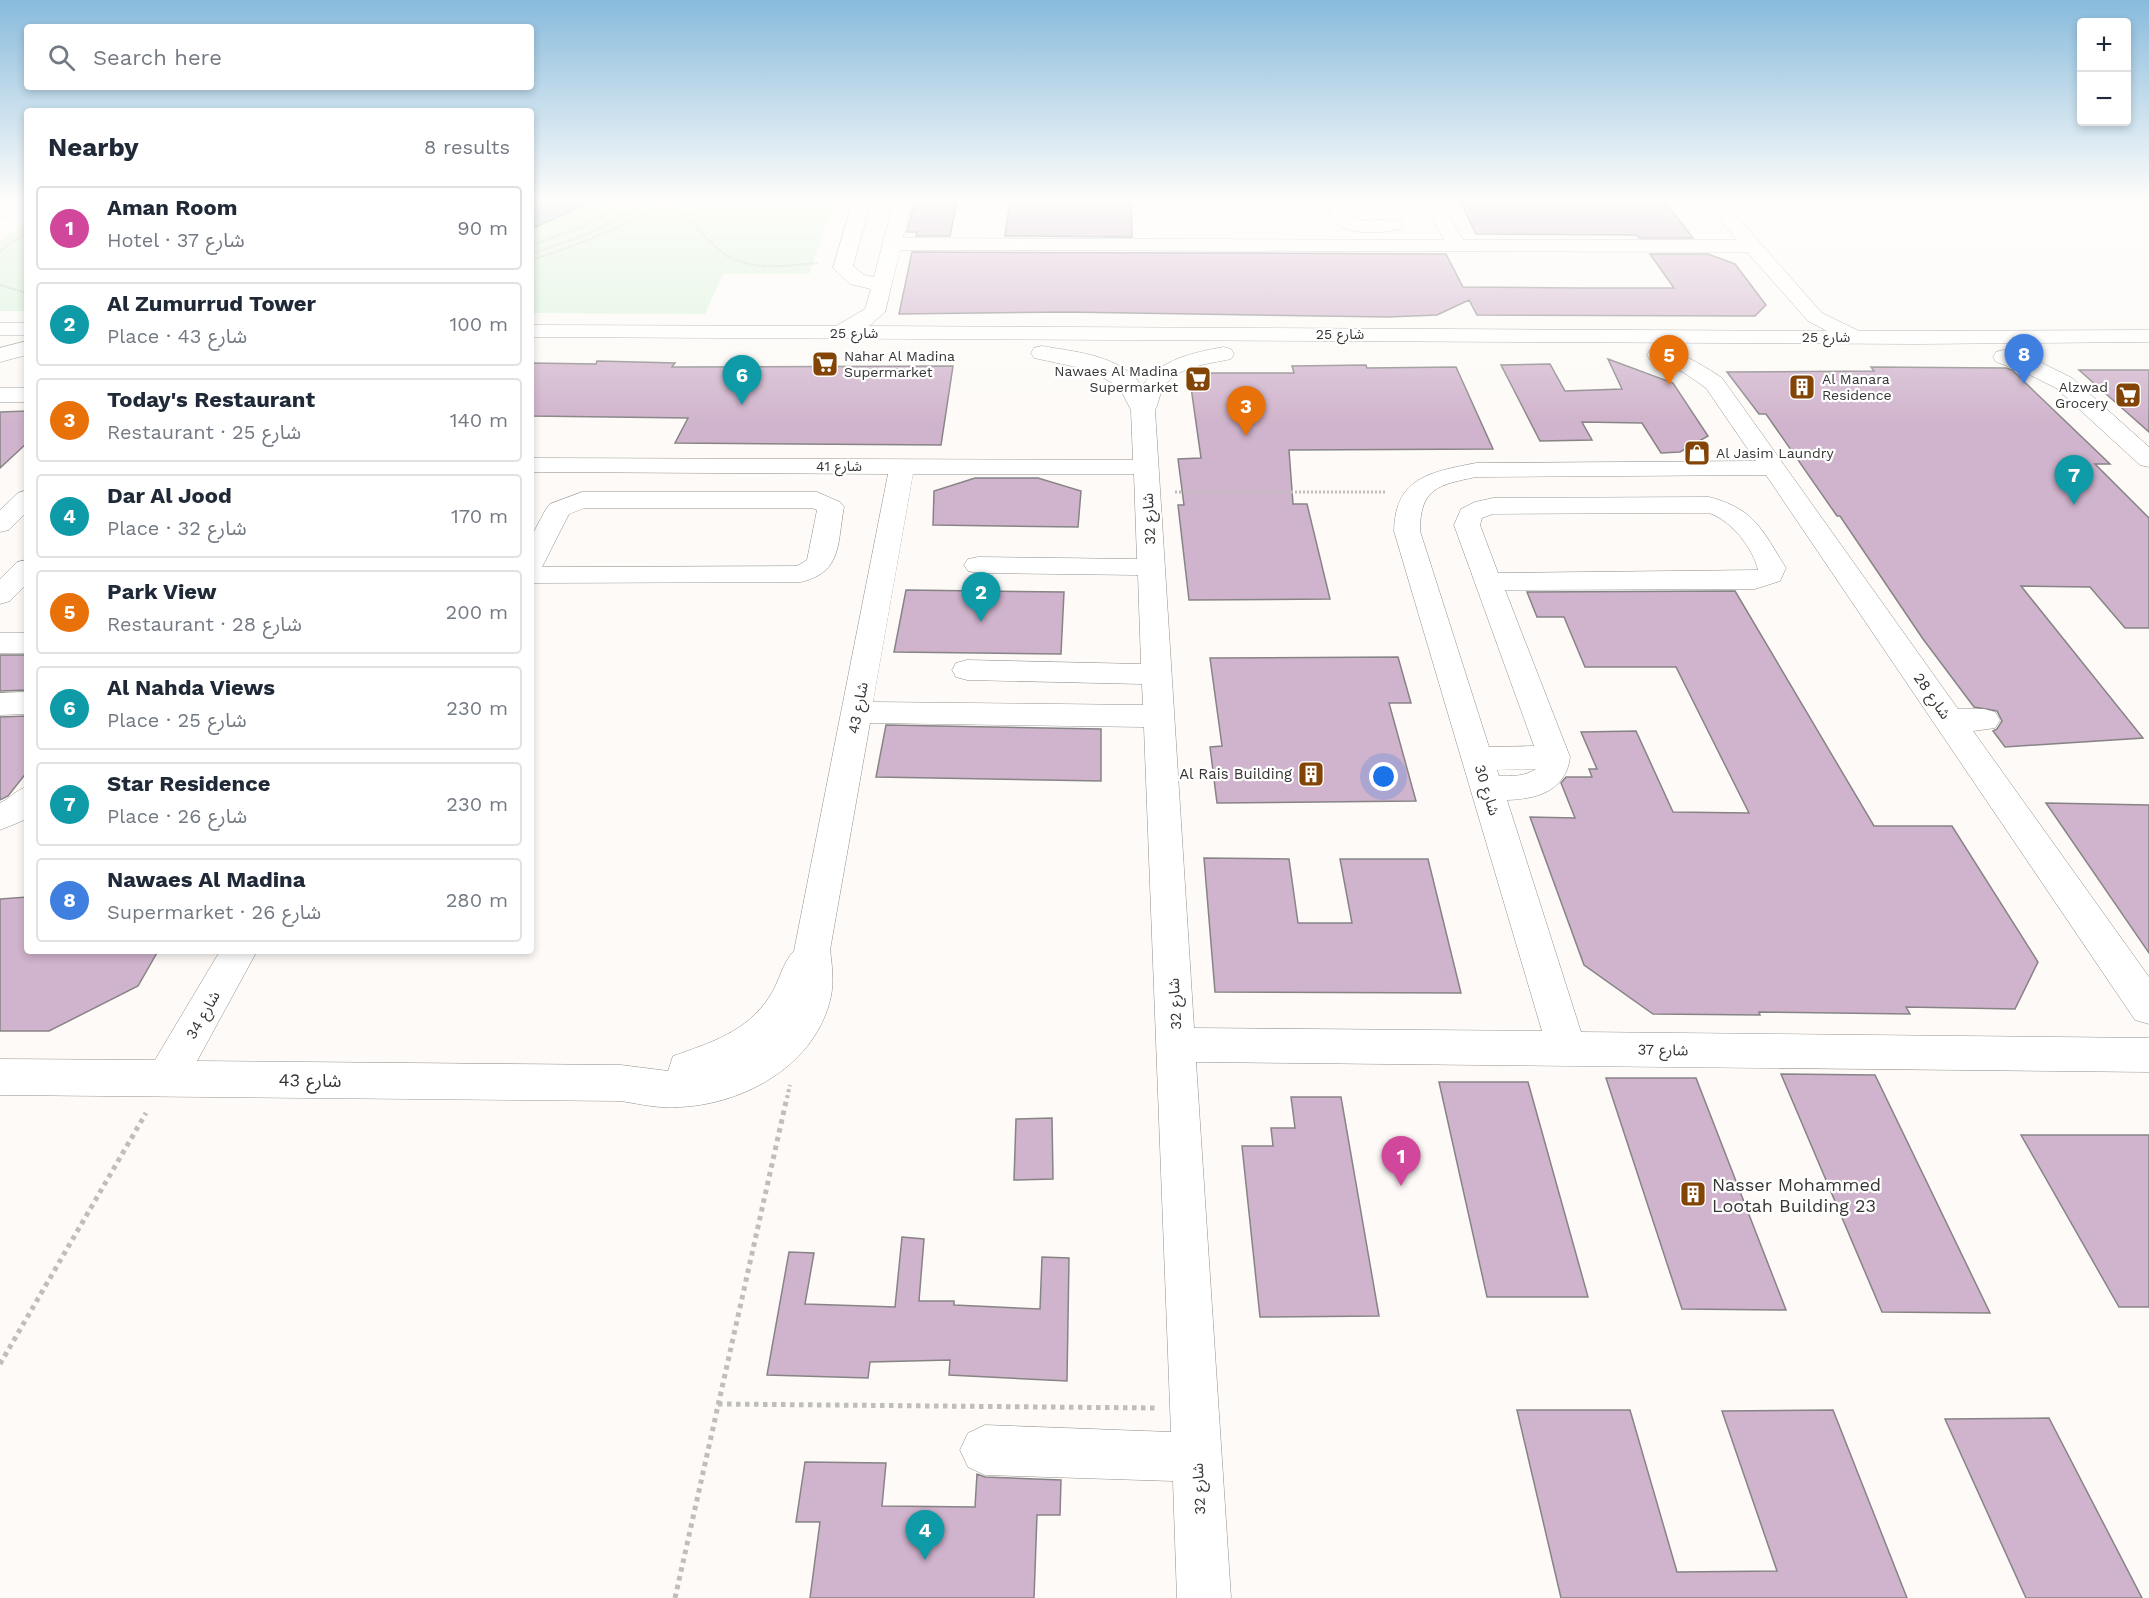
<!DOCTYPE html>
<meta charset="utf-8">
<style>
:root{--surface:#fff;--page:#f6f6f7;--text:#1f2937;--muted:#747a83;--line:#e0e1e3;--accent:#834506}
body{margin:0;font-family:"Work Sans","Noto Sans Arabic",sans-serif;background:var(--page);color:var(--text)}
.controls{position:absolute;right:18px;top:18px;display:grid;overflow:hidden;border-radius:6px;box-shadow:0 3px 9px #0003}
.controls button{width:54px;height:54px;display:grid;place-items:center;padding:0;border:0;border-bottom:2px solid var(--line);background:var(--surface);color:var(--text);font:30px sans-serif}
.you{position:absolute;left:1384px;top:777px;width:21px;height:21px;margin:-15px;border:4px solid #fff;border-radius:50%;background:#1a73e8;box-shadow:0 0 0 9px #1a73e833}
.badge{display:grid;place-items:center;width:39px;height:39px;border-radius:50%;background:var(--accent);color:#fff;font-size:20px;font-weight:700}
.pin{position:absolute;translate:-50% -50px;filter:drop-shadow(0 2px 3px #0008)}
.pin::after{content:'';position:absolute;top:32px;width:21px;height:18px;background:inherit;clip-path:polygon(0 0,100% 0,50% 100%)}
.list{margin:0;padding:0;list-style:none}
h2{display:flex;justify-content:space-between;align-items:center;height:78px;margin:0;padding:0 24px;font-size:26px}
h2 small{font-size:20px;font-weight:400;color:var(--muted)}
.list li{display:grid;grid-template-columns:39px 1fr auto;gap:18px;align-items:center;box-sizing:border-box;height:84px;margin:0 12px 12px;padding:0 12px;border:2px solid var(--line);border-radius:6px}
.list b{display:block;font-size:22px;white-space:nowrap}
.list p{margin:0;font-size:20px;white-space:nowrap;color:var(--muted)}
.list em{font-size:20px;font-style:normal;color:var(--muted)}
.icon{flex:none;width:33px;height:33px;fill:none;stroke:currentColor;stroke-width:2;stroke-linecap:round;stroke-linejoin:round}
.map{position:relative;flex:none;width:2149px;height:1598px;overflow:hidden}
.search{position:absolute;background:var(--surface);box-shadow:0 3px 9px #0003;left:24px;top:24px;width:510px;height:66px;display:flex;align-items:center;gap:15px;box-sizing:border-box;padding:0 21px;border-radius:6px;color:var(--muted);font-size:22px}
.panel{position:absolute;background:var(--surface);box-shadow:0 3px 9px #0003;left:24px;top:108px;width:510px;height:846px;border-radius:6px}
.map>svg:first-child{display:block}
.green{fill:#d9f3da}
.water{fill:#98c5ca;stroke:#7b9a9d;stroke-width:1.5}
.building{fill:#d0b3cc;stroke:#878486;stroke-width:1.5}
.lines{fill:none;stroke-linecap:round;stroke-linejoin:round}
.minor-casing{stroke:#92908d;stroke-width:1}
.path-far3{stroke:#c0bebb;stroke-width:2;stroke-dasharray:1.5 1.5;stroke-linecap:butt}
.path-far2{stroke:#c0bebb;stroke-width:3;stroke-dasharray:2 2;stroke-linecap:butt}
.path-far1{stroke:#c0bebb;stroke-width:4;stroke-dasharray:3 3;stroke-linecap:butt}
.path{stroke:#c0bebb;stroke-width:5;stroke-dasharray:4.5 4.5;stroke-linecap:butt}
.minor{fill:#fff;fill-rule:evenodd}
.labels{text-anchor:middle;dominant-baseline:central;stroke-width:4.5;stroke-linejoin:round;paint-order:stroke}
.far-street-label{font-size:14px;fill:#363534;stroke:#fff}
.far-poi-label{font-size:14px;fill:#363534;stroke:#fff;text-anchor:start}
.street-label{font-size:15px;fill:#363534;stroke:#fff}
.poi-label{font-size:15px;fill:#363534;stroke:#fff;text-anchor:end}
.near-street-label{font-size:18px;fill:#363534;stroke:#fff}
.near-poi-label{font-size:18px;fill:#363534;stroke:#fff;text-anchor:start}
</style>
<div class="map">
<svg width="2149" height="1598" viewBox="0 0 2149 1598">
<rect width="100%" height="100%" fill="#fdfaf7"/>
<path class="green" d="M531,201H834L809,274H723L705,314L531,313Z
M27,221V311H0V240Z"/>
<path class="water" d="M531,201H593L531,229Z"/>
<path class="building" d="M915,201H957L950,236H916L917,232H907Z
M1010,201H1131L1132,237L1005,236Z
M1460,201H1657L1666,203L1693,238H1639L1636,235L1476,234Z
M912,252L1446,254L1463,287L1580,288H1674L1650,254H1708L1735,264L1766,305L1755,316L1477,315L1469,300L1437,315L1388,317L1067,312L899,314Z
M1608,359L1673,383L1708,436L1680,452L1661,453L1642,423L1582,422L1592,440L1540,441L1501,365L1550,364L1565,391L1622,389Z
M597,361L675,363L672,367L953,366L941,445L675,443L688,418L531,416V363L596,364Z
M1366,365L1367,368L1456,367L1493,449L1289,450L1293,504H1307L1330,599L1189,600L1178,505H1184L1178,459L1201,458L1189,373H1294L1292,366Z
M1871,367L2006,368L2012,370L2110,464H2095L2149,518V628H2125L2090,587L2021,586L2143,738L2005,747L1993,731L1997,729L2002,721L1997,711L1974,707L1923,639L1840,516H1837L1766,414H1759L1727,372L1874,371Z
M2079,370H2149V432Z
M27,411V443L0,468V412Z
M975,478H1038L1081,491L1078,527L933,525L934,491Z
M906,590L1064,592L1061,654L894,652Z
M1735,591L1874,826H1952L2038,962L2015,1009L1906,1007L1910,1014L1759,1012L1760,1015L1653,1014L1584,965L1530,817L1575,818L1561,783L1566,777H1592L1589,769H1597L1581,732L1636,731L1673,812L1749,813L1676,667H1585L1564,617H1537L1527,592Z
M0,655H27V690L0,691Z
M1398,657L1411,703H1389L1416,801L1217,803L1210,747L1222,746L1210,658Z
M27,716V772L8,796L0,800V717Z
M886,725L1101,729V781L876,777Z
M2046,803L2149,805V953Z
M1204,858L1289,859L1298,923H1352L1340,859H1428L1461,993L1215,992Z
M27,897V951H158L138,986L49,1031H0V899Z
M1781,1074L1875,1075L1990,1313L1882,1312Z
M1606,1078H1696L1786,1310L1682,1309Z
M1439,1082H1528L1588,1297H1487Z
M1291,1097H1341L1379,1316L1260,1317L1242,1146H1273L1271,1128H1295Z
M1052,1118L1053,1179L1014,1180L1016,1119Z
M2021,1135H2149V1307H2119Z
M902,1237L924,1239L919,1301H954V1305L1040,1309L1042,1257L1069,1258L1067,1381L949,1375L950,1360L870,1362L868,1378L767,1375L789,1252L814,1253L805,1304L895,1307Z
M1517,1410H1630L1677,1572L1777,1571L1722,1411L1833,1410L1907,1598H1561Z
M2049,1418L2142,1598H2026L1945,1419Z
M805,1462L886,1463L882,1506L975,1507L977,1474L985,1477L1061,1480L1060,1515H1037L1034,1598H810L820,1522H796Z"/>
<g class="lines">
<defs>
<path id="minor" d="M3,201H24L6,216L0,217V203Z
M853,201H871L853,266L864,275L874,277L894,201H912L903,238L1444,240L1423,201H1441L1463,240H1737L1704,201H1723L1822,313L1859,331L2149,330V342L1916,344L531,337V325L836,326L865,309L871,289L850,284L833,268ZM900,250L1747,252L1808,321L1827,331L869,326L885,312Z
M1326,201H1344C1354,232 1376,215 1400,221L1402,225L1400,229C1383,233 1351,236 1337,223C1331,218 1328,209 1326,201Z
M0,323H27V335H0Z
M27,341V355L0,362V348Z
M1042,346C1076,352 1121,355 1142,386C1161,359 1192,353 1223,347L1231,349L1234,354L1231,359C1209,364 1176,366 1163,388C1159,395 1159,403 1155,410L1194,1028L1542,1031L1394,531C1395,477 1431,472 1476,463L1756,461L1706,388L1683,372L1650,360L1647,355L1650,350C1672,345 1704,366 1722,378L1958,709H1984L1995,712L2000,720L1995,728L1973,731L2149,977V1024L2135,1020L1766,475L1476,477C1438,485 1420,488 1420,531L1489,747L1534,746L1454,525L1461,509L1475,502L1493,498L1709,497C1755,509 1762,530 1786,568L1780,581L1755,589L1505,590L1570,757C1566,791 1537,799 1507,800L1581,1032L2149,1038V1072L1196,1062L1231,1598H1177L1173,1481L985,1475L968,1467L960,1450L968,1433L985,1425L1171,1432L1144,727L870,723L830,950C832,965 834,981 831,996C817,1064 745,1104 680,1107C660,1109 640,1104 621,1101L0,1095V1059L155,1060L220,951H257L197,1061L621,1065L668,1071L673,1056C710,1043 747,1032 770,996C779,983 782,963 794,951L888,474L531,472V458L1133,460L1131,410L1119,387L1090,370L1034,358L1031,353L1034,348ZM913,474H1134L1137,559L978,557L968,559L964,565L968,571L978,573L1138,575L1141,664L967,660L956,663L952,670L956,677L967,680L1142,684L1143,705L873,702ZM1709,513C1731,520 1753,548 1758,570L1498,573L1480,525L1482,518L1493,514ZM1536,769C1524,777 1512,776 1499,776L1497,770Z
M2004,350L2038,361L2072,378L2149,447V467L2140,465L2056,388L2022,371L1996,362L1993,357L1996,352Z
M0,388H27V402H0Z
M27,490V512L9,530L0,532V510L18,493Z
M582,492H817L840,502L844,507C837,543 843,572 801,582L531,583V537L546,509L550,504ZM585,508H812L817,510L807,560L797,566L542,567L569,514Z
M27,560V584L10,601L0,604V579L17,562Z
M0,633H27V653H0Z
M27,692V714L0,715V693Z
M27,787V819L0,830V803C11,798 15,790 27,787Z"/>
</defs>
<use href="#minor" class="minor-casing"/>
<path class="path-far3" d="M695,201L680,208C695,223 708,244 726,255C753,272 790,265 819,263
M531,246L581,227L630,201
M0,251L27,232
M531,254L590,233L648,201
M531,260C578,245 623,228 665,201
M0,285L27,293"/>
<path class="path-far2" d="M1175,492H1387"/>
<path class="path-far1" d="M787,1098L790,1085"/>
<path class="path" d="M0,1364L146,1113
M718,1404L1155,1408
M675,1598L787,1097"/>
<use href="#minor" class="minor"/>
</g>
<linearGradient id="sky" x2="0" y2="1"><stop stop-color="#88bbdc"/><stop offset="0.47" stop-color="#fefdfb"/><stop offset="1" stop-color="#fefdfb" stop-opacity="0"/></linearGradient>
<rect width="2149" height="425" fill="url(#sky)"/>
<defs>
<symbol id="supermarket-square" viewBox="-11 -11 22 22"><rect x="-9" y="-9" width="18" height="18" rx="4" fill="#834506" stroke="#fff"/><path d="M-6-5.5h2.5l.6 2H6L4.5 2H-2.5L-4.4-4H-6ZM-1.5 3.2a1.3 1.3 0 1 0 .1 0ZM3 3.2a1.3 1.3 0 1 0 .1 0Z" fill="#fff"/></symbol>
<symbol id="building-square" viewBox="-11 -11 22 22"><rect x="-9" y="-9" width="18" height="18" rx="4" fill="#834506" stroke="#fff"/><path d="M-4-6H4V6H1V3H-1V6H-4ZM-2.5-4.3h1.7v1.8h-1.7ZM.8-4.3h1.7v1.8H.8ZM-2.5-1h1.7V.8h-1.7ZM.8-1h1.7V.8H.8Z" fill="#fff"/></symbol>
<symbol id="shop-square" viewBox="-11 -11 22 22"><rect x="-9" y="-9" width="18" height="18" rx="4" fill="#834506" stroke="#fff"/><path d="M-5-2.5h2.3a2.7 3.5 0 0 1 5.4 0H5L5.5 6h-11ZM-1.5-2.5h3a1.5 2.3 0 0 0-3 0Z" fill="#fff"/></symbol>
</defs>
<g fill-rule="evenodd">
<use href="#supermarket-square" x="810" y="349" width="30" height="30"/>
<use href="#supermarket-square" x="1183" y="364" width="30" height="30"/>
<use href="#building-square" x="1787" y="372" width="30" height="30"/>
<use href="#supermarket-square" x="2113" y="380" width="30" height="30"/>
<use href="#shop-square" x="1682" y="438" width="30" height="30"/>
<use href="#building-square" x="1296" y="759" width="30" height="30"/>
<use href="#building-square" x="1678" y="1179" width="30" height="30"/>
</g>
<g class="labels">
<g class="far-street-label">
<text x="854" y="333">شارع 25</text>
<text x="1340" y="334">شارع 25</text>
<text x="1826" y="337">شارع 25</text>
<text x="839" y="466">شارع 41</text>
</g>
<g class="far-poi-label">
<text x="844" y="356">Nahar Al Madina<tspan x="844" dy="16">Supermarket</tspan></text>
<text x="1178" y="371" text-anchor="end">Nawaes Al Madina<tspan x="1178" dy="16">Supermarket</tspan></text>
<text x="1822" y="379">Al Manara<tspan x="1822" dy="16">Residence</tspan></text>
<text x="2108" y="387" text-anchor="end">Alzwad<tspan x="2108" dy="16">Grocery</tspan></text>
<text x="1716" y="453">Al Jasim Laundry</text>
</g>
<g class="street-label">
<text transform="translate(1149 519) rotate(-93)">شارع 32</text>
<text transform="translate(1932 696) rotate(55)">شارع 28</text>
<text transform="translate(858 708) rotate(-79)">شارع 43</text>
<text transform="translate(1487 790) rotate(73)">شارع 30</text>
<text transform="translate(1175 1004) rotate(-93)">شارع 32</text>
<text transform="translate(203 1015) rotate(-60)">شارع 34</text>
<text transform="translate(1663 1050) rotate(1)">شارع 37</text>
<text transform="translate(1199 1489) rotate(-93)">شارع 32</text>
</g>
<g class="poi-label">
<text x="1292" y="774">Al Rais Building</text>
</g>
<g class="near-street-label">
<text transform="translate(310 1080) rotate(1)">شارع 43</text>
</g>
<g class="near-poi-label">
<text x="1712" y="1184">Nasser Mohammed<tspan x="1712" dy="21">Lootah Building 23</tspan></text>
</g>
</g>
</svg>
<div class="controls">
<button>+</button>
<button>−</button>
</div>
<div class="you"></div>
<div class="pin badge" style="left:1401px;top:1186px;background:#d1479c">1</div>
<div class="pin badge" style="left:981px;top:622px;background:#0f9aa8">2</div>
<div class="pin badge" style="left:1246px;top:436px;background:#e8710a">3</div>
<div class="pin badge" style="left:925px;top:1560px;background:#0f9aa8">4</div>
<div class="pin badge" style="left:1669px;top:385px;background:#e8710a">5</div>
<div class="pin badge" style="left:742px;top:405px;background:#0f9aa8">6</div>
<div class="pin badge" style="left:2074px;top:505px;background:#0f9aa8">7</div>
<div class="pin badge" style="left:2024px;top:384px;background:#3f7fe0">8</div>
<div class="search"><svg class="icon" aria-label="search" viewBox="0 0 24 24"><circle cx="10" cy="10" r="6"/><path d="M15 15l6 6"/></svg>Search here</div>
<section class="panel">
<h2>Nearby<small>8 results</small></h2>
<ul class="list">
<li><span class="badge" style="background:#d1479c">1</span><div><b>Aman Room</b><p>Hotel · شارع 37</p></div><em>90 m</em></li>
<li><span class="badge" style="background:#0f9aa8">2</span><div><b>Al Zumurrud Tower</b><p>Place · شارع 43</p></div><em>100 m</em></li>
<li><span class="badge" style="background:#e8710a">3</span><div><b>Today's Restaurant</b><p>Restaurant · شارع 25</p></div><em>140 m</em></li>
<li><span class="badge" style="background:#0f9aa8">4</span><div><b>Dar Al Jood</b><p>Place · شارع 32</p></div><em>170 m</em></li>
<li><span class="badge" style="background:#e8710a">5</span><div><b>Park View</b><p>Restaurant · شارع 28</p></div><em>200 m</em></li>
<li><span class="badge" style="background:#0f9aa8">6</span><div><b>Al Nahda Views</b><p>Place · شارع 25</p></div><em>230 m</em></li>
<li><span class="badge" style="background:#0f9aa8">7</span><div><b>Star Residence</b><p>Place · شارع 26</p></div><em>230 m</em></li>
<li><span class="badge" style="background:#3f7fe0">8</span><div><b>Nawaes Al Madina</b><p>Supermarket · شارع 26</p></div><em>280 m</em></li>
</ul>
</section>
</div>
